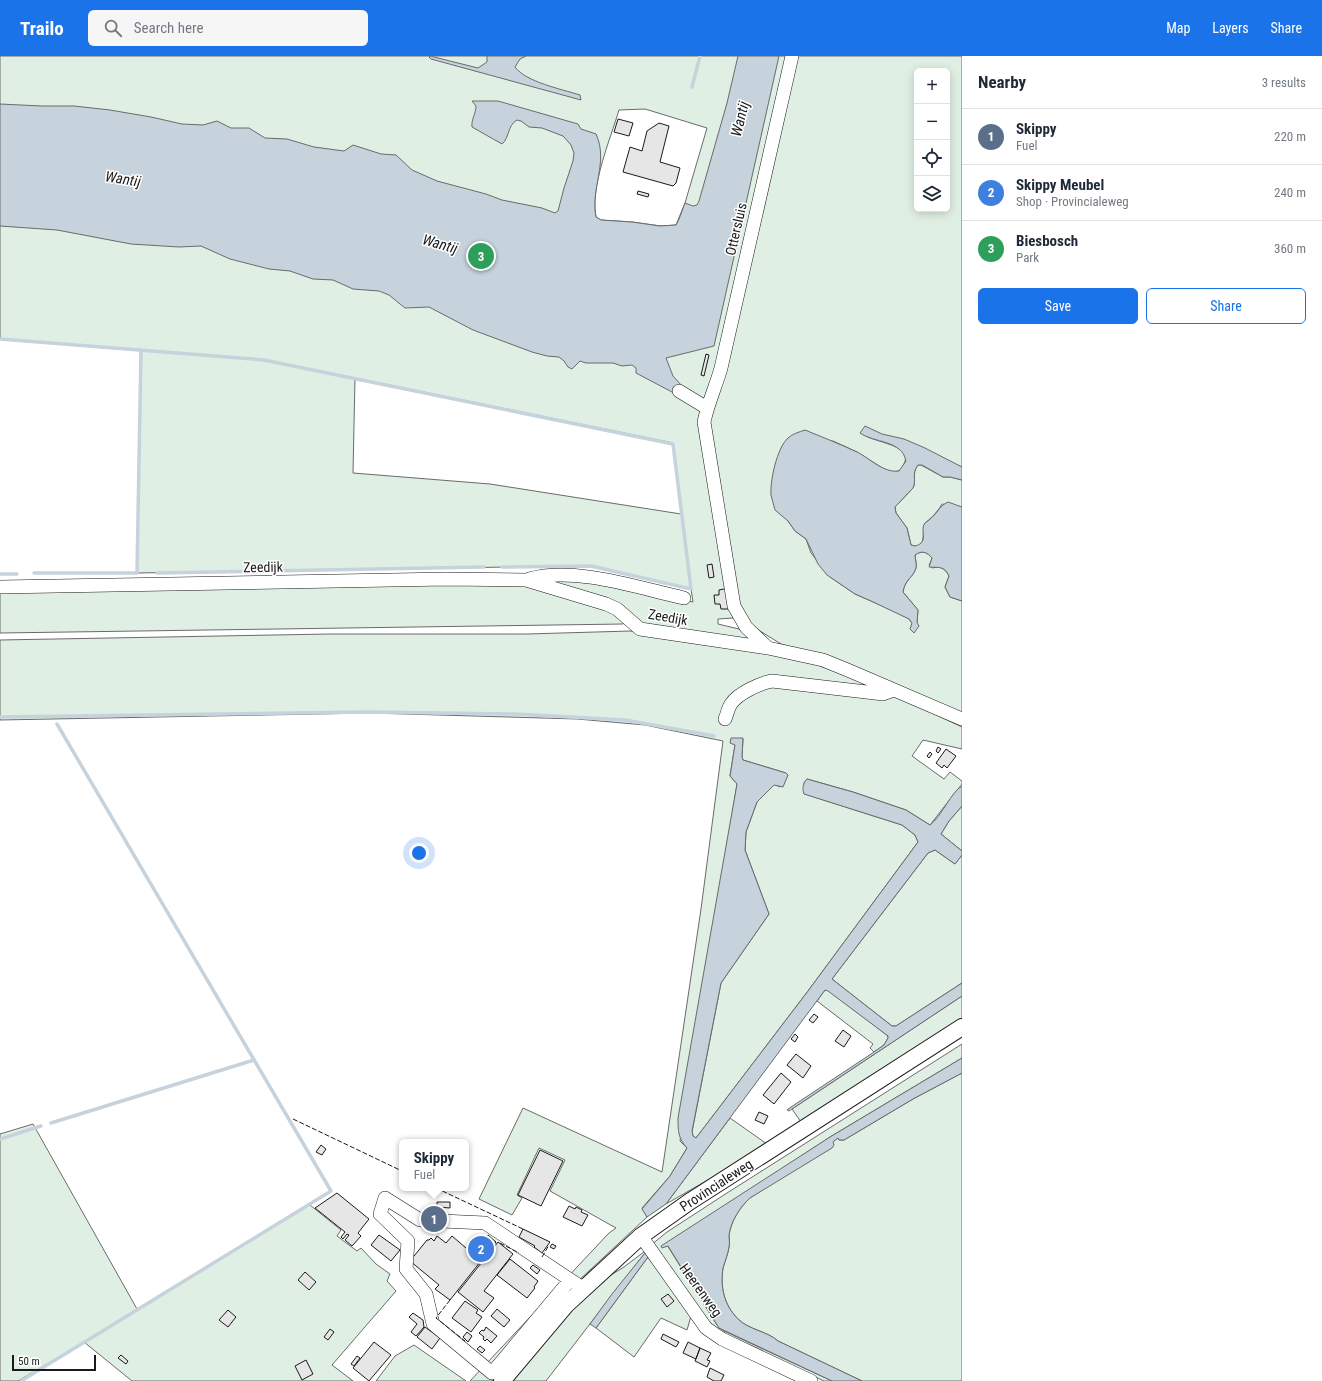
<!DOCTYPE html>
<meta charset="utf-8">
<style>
:root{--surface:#fff;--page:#f6f6f7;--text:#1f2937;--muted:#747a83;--line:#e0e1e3;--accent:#1a73e8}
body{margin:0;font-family:"Roboto Condensed",sans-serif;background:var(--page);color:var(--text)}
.controls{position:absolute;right:12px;top:12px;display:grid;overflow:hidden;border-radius:6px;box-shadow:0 2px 10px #0003}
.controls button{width:36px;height:36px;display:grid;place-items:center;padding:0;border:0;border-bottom:1px solid var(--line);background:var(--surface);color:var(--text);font:20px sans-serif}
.scale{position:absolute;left:12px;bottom:10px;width:84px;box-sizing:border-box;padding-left:4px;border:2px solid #1a1a1a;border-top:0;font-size:11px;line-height:14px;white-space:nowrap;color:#1a1a1a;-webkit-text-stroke:3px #fff;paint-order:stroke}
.you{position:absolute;left:419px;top:797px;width:14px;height:14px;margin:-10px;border:3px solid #fff;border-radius:50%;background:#1a73e8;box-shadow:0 0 0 6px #1a73e833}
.badge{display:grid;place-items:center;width:26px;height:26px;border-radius:50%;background:var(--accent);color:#fff;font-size:13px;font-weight:700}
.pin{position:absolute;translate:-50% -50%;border:2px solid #fff;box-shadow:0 1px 4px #0006}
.popup{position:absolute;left:399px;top:1083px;width:70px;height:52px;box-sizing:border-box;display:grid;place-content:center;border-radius:6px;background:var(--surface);filter:drop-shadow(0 1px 3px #0005);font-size:13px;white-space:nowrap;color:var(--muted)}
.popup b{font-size:15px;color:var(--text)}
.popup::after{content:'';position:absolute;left:50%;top:100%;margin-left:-8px;border:8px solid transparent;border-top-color:var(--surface)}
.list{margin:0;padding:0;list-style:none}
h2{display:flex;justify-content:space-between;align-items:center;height:52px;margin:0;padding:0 16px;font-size:17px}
h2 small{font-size:13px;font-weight:400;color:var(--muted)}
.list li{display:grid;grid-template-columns:26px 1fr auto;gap:12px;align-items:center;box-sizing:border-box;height:56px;padding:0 16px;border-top:1px solid var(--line)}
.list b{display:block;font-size:15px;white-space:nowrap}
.list p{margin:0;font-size:13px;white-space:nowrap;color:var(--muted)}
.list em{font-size:13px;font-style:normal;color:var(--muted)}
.actions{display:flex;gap:8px;padding:12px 16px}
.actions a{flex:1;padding:9px 0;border:1px solid var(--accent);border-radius:6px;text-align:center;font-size:14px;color:var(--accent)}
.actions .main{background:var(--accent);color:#fff}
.icon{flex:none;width:22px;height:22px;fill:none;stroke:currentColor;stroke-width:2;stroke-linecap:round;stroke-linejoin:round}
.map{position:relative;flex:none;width:962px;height:1325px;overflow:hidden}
header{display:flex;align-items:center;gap:24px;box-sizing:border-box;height:56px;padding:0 20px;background:var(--accent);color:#fff}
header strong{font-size:19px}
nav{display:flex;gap:22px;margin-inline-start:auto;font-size:14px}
.search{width:280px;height:36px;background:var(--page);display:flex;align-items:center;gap:10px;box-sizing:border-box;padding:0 14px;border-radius:6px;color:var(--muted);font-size:15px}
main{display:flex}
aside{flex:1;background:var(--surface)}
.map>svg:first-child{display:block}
.green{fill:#e0efe3;stroke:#6a6a6a;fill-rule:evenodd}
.water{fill:#c6d2dc;stroke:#6a6a6a}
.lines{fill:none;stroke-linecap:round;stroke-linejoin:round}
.stream{stroke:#c6d2dc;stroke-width:3.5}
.building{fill:#e6e6e6;stroke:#1a1a1a}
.minor-casing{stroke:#1a1a1a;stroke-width:14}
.major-casing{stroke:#1a1a1a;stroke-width:18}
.minor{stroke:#fff;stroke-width:13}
.major{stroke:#fff;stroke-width:16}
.fence{stroke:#1a1a1a;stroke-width:1;stroke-dasharray:5 2;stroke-linecap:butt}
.labels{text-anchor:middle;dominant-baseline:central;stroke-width:3;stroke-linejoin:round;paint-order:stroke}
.street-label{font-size:14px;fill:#1a1a1a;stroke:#fff}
.water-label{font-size:15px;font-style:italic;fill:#1a1a1a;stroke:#fff}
</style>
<header>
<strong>Trailo</strong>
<div class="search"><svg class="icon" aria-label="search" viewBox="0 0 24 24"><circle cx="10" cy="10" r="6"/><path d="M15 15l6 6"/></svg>Search here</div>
<nav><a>Map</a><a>Layers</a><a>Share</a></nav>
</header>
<main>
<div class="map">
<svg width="962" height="1325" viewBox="0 0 962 1325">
<rect width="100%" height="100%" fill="#fff"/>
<path class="green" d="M0,0H962V411L861,377C873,388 923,388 899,415L892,416L884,413L857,396L833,385L782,390L773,421L788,465L795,475L806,483L811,497L830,521L855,538L901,558L909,563L912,567L917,566L918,554L903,536C905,523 913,522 916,512C917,508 915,503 915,499C922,494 927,496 932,502V503L929,509L932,512C940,510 945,512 949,520L945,531L950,541L962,545V660L832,604L781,588L752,570L740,551L705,348L725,519L733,562L718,563V568L743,574L748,580L747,584L648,570L539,524L572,522L693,546L691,533L591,510H571L137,517L141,294L0,283ZM917,15H947V153H917ZM645,53L707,72L685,147L676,169L661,170L632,166L601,164L596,161C590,131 610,84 619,54ZM355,322L673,387L681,458L490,428L353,417Z
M918,409H921L943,421H950L962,424V451L942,448C939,453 936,457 932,461C930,463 927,465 925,467C921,473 928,496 911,489L907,472L896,457L895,451L913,432C917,424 911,418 918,409Z
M519,527L609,553L624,567L623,568L0,577V534Z
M630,575L699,584L799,602L882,633L962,671V693L923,684L912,700L944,723L950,716L962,725V728L930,769L906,754L853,736L807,723L804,727L805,738L902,769L915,779L918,786L808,935L696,1082L693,1080L692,1076L721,927L769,858L745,794L746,776L757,746L774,728L780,731L788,719L786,717L743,704L742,701L743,683L735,689L730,720L737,728L680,1085L687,1092L670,1120L642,1152L647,1161L576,1227L536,1269L492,1325H470L609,1177L616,1172L550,1135L565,1104L539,1092L517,1139L522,1142L512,1159L479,1143L523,1052L662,1116L701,853L723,685L645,669L577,663L370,657L0,664V584L329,578H527Z
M962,750V795L941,778L949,765Z
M935,794L955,808L962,799V927L896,970H892L832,923L928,797Z
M825,934H828L888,980V982L884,989L874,996L870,992L873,988L817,945Z
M962,940V964L801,1066L792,1053Z
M962,988V1002L830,1081L667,1189L717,1269L724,1275L832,1325H824L707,1270L651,1189L667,1176L727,1137Z
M962,1017V1325H862L778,1285C767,1275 749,1274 738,1263C724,1249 720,1231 723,1212C725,1205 728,1198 729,1191C730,1187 729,1183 729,1179C731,1165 740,1151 750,1142L838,1082L839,1084H844L913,1043Z
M730,1062L767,1088L727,1113L666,1148Z
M33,1068L137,1253L310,1149L341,1174L337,1180L357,1195L361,1192L376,1208L390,1218L387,1225L396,1235L332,1309L353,1325H132L84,1286L18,1325H0V1078Z
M645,1195V1197L613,1238L546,1325H509L593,1230L624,1211Z
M648,1201L691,1260L687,1274L661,1262L634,1301L596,1272Z
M414,1289L466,1325H376L395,1300Z"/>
<path class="water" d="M430,0L478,12L487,6V0H526L520,3L515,11C526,26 561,33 580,39L581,44L431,3L429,1Z
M738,0H779L714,290L666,302L673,320L682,330L676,337L672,336L636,317V312L632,309L622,310L613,307H586L580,305L572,313L568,311L564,305L559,301L547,300L532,296L473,274L429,251L405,252L389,239L379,235L353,233L333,224L313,223L290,215L269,213L230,203L201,190L179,191L131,188L57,174L0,170V48L42,50H74L110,54L151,61L182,68L203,69L217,65L231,72H249L265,82L287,83L314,91L344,95L353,89L381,98L396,99L412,114L437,125L486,138L502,144L542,152L555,157L558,155L564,132L573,105L574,97L571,89L563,80L542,72L529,71L521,65L517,64C507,70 510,81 502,88L472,71C471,64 476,57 476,50L472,45H498L578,68L581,73L596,78C609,106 590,133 596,161L601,164L632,166L660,170L676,169L679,163L685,147L693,150L697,149L699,145L727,47Z
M865,370L882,378L904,383L925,392L962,411V424L950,421H943L922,409H918C911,418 917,424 913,432L895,451L896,457L907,472L911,489L915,490C930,486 919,475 925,467C926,466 930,464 930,463C938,457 939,450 948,446L962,451V545L950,541L945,531L949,520C944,509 938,512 929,511L932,502C927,496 922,494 915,499C915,503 917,508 916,512C913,522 905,523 903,536L918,554L917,566L919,570L914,577L910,573L912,567L909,563L871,545L855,538L827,519L818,508L806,483L795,475L788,465L775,454C774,449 772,444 771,439C770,424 777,392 788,382C792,378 799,376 805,374C822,381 840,388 857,396C871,403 883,417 899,415L906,405C902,384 874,387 860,377Z
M731,682H743L742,701L743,704L786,717L788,719L783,731L774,729L757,746L746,776L745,794L769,858L721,927L692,1075L693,1080L696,1082L808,935L918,786L915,779L902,769L804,738C802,732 803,727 807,723L853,736L906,754L930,769C942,760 951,736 962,730V750L949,765L941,778L962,795V799L955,808L935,794L928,797L832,923L892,970H896L962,927V940L789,1055L787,1054L788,1053L874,996L884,989L888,982V980L828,935L825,934L666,1148L647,1161L642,1153L670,1120L687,1092C678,1082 678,1075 678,1062L737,728L730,720L735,689L730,687Z
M962,1002V1017L913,1043L844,1084H839L838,1082L833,1086L834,1089L832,1092L750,1142C740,1151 731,1165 729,1179C729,1183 730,1187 729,1191C728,1198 725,1205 723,1212C720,1231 724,1249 738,1263C749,1274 767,1275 778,1285L862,1325H832L719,1272L668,1190L662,1192L661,1190L830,1081Z
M645,1197L648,1201L596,1272L590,1268L612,1238Z"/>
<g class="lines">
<path class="stream" d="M692,31L700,0
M0,283L264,304L673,388L691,533L591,510L502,511
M34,517H137L141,294
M157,517L484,511
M0,518H17
M0,661L368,656L516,658L625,664L714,680
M51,1067L254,1004
M0,1083L41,1070
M21,1325L331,1135L57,668"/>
</g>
<path class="building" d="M618,63L633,67L629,80L614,76Z
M659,67L669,70L660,106L680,112L676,127L673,130L623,116L630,91L642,95L647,75Z
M638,135L649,138L648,141L637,138Z
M706,298L709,299L704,320L701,319Z
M712,508L714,521L709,522L707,509Z
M729,532L730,553H721L720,548H715L714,539H719V534Z
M938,691L941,693L938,697L936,695Z
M946,693L956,700L947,712L944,709L942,712L936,707Z
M930,696L932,698L929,702L927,700Z
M814,958L818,961L813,967L809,964Z
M843,974L851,980L844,991L835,985Z
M795,978L798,981L795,986L791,983Z
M796,998L811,1010L803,1022L787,1009Z
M781,1017L791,1026L774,1048L763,1039Z
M759,1056L768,1060L764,1068L755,1064Z
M321,1089L326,1093L322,1099L316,1096Z
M540,1094L563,1105L541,1150L518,1139Z
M337,1137L369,1163L358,1177L361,1180L352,1190L345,1184L349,1179L347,1178L343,1183L341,1181L345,1176L315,1152Z
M437,1146H450V1152L437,1151Z
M569,1150L575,1153L576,1151L582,1154L581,1156L588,1159L582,1170L563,1161Z
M523,1173L550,1186L542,1197L534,1191L535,1190L519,1181Z
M379,1179L400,1194L391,1205L371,1189Z
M488,1179L496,1186L450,1244L435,1233L439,1229L410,1205L427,1184H429L431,1182L434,1185L437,1180L446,1187L452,1180L473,1198Z
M498,1186L513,1198L484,1235L494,1242L483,1256L458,1236Z
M552,1188L556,1190L554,1193L550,1191Z
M510,1203L538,1225L534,1231L535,1232L527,1242L497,1219Z
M533,1209L540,1214L537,1218L530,1212Z
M305,1216L316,1226L309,1234L298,1224Z
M668,1238L674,1245L667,1251L661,1243Z
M465,1245L478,1254L476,1257L482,1261L471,1276L452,1262Z
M497,1253L510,1264L504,1271L491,1260Z
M228,1254L236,1261L228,1271L219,1264Z
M413,1257L423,1264L424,1271L416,1280L411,1276L417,1268L409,1261Z
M425,1271L440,1282L432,1293L417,1281Z
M486,1271L497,1280L491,1287L487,1283L485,1285L483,1283L484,1281L479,1277L482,1274L484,1275Z
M330,1273L334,1276L328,1284L324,1281Z
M467,1276L472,1280L468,1286L463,1281Z
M663,1278L679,1286L676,1291L661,1283Z
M374,1286L391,1299L369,1325L353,1312Z
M688,1286L700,1292L696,1303L683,1297Z
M480,1290L485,1294L482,1297L477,1293Z
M700,1292L711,1297L707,1304L710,1305L707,1311L695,1305Z
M121,1299L128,1305L126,1308L118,1302Z
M357,1300L360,1302L354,1310L351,1308Z
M306,1304L313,1318L302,1324L295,1310Z
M710,1312L724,1319L721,1325H714L707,1321Z"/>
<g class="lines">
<defs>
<path id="minor" d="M679,335L707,352
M529,523C575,510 638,532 684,542
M0,531L447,523L526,524L606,548L617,553L640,573L768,592L823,604L850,615L962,663
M768,592L746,571L734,550L704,366C708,347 716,330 721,312L792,0
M725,663C727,659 728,652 731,648C737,638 760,627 772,625L875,637L883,638L894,634
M641,1180L706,1272L722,1283L811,1325
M570,1224L492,1317L433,1268L426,1238L406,1213L408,1185L380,1158L385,1142L420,1164L485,1167L584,1233"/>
<path id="major" d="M502,1325L566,1249L641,1180L689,1146L962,971"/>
</defs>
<use href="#minor" class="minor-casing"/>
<use href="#major" class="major-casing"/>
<use href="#minor" class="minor"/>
<use href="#major" class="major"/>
<path class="fence" d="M293,1063L402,1115
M436,1132L523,1173
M500,1187L519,1197
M542,1201L549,1189
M450,1244L436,1262L465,1285"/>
</g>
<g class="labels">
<g class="street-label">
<text transform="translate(736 173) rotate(-77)">Ottersluis</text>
<text transform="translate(263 511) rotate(-1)">Zeedijk</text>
<text transform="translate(668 561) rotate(10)">Zeedijk</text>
<text transform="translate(716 1129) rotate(-33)">Provincialeweg</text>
<text transform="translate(701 1234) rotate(54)">Heerenweg</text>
</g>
<g class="water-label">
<text transform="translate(740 63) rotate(-76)">Wantij</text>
<text transform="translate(123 123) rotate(9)">Wantij</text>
<text transform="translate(440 188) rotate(16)">Wantij</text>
</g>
</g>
</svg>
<div class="controls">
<button>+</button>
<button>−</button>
<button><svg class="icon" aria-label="locate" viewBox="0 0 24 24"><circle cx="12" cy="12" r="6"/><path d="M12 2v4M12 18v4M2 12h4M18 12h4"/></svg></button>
<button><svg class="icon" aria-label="layers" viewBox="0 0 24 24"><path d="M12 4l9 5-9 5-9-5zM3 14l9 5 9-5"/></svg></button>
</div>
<div class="scale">50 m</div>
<div class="you"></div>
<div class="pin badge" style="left:434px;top:1163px;background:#5c6f8a">1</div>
<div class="popup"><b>Skippy</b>Fuel</div>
<div class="pin badge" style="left:481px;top:1193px;background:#3f7fe0">2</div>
<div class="pin badge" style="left:481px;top:200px;background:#2e9e5b">3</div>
</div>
<aside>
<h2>Nearby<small>3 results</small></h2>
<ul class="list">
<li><span class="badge" style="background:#5c6f8a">1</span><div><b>Skippy</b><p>Fuel</p></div><em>220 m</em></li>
<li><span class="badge" style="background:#3f7fe0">2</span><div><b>Skippy Meubel</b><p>Shop · Provincialeweg</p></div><em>240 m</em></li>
<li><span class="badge" style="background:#2e9e5b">3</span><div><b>Biesbosch</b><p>Park</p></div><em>360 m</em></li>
</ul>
<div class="actions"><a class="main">Save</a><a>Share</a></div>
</aside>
</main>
